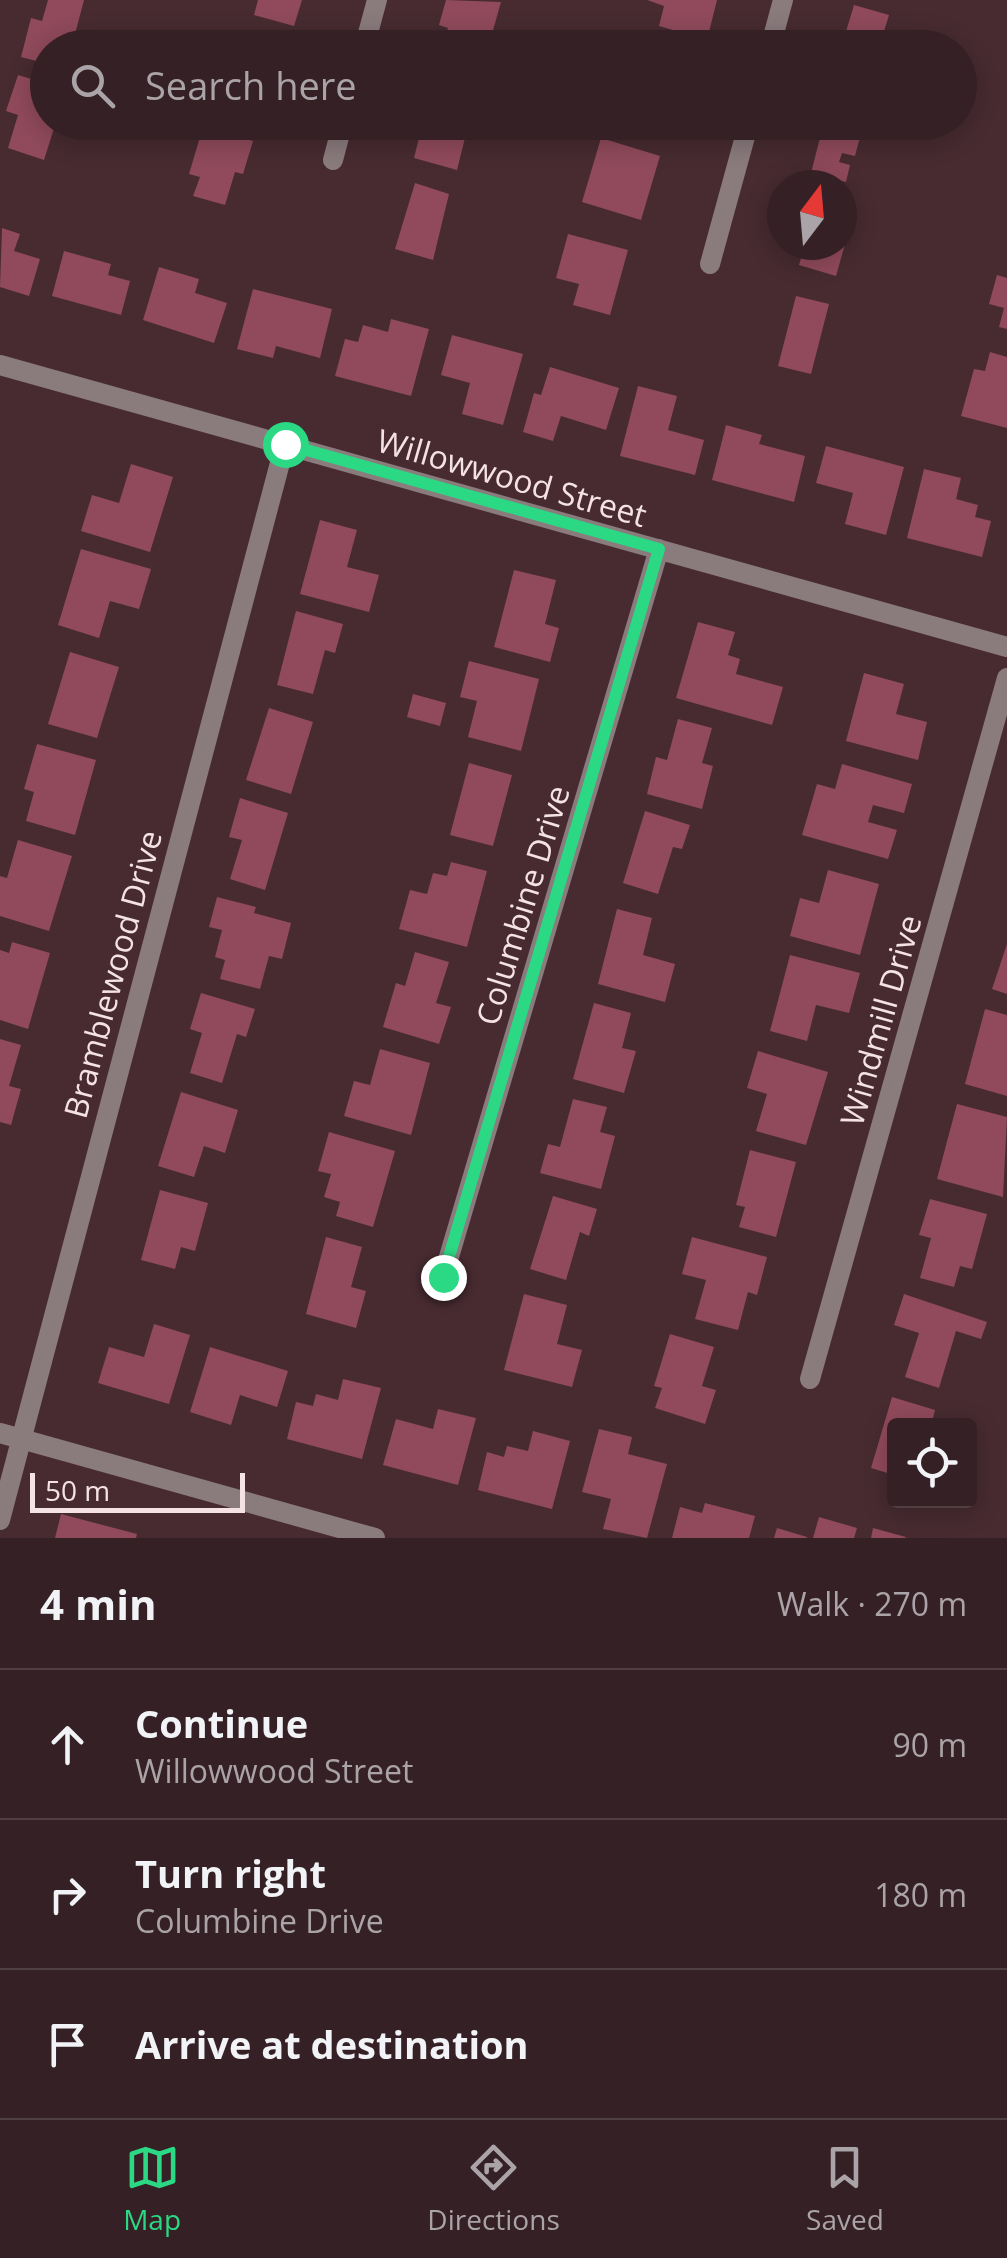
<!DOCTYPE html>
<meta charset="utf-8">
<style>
:root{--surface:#352025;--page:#402d32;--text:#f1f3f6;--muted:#aaa3a7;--line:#4f3e42;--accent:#2bd884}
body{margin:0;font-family:"Open Sans",sans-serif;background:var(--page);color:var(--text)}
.controls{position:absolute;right:30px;bottom:30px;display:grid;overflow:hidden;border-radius:10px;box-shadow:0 5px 25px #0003}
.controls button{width:90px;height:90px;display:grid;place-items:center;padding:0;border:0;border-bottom:2px solid var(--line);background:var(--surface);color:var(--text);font:50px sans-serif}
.compass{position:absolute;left:767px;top:170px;width:90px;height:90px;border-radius:50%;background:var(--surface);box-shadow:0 5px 25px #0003;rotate:16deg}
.scale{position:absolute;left:30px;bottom:25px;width:215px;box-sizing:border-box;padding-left:10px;border:5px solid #f5e2e5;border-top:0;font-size:28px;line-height:35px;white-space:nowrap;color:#f5e2e5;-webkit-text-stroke:8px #472b31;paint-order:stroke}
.stop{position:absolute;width:30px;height:30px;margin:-22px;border:8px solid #2bd884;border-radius:50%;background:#fff}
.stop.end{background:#2bd884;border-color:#fff;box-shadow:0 2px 10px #0008}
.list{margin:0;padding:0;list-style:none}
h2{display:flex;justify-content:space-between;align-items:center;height:130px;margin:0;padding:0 40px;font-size:42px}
h2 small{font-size:32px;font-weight:400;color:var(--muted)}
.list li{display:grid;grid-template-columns:65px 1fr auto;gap:30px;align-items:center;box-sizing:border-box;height:150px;padding:0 40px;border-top:2px solid var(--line)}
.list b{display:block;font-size:38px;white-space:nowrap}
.list p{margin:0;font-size:32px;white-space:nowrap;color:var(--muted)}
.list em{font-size:32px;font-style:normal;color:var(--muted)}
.icon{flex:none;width:55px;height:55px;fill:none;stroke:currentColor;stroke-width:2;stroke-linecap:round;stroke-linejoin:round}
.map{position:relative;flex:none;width:1007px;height:1538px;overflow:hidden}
.search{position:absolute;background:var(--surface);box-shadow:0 5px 25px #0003;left:30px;right:30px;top:30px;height:110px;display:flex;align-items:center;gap:25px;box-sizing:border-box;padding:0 35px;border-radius:55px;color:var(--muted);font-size:38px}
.sheet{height:580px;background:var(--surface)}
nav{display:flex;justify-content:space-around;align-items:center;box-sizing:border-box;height:140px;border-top:2px solid var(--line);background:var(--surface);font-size:28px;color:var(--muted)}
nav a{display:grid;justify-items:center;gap:5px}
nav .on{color:var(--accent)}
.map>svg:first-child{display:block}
.building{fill:#904a5b}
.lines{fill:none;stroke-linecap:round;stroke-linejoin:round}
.street{stroke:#8a7b7d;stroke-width:20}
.route{stroke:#2bd884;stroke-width:12}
.labels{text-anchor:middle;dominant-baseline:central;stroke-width:10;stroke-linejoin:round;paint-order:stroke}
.street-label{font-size:32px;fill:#f5e2e5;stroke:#472b31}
</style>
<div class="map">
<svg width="1007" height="1538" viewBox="0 0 1007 1538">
<rect width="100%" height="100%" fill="#472b31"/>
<path class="building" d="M48,0H84L74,38L85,41L83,48H48V64L21,57L31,18L42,21Z
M258,0H302L294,26L254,15Z
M446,0L501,2L488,48H442L448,28L439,25Z
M647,0H717L707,40L659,26L664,6Z
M854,5L889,15L879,48H841Z
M244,36L285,46V48H241Z
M18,75L48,84V122H56L44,160L8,148L18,115L6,111Z
M423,122H469L457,170L414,158Z
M824,122H864L855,156L842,153L839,162L850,165L846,182L811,173Z
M203,127L253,141L243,174L235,172L225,205L193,196L200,177L189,174Z
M601,138L660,156L641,220L582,202Z
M415,183L449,194L433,260L395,249Z
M842,205L855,209L836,276L799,265L805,245H842Z
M2,228L20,234L14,251L40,259L29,296L0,287Z
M568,234L628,250L610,315L573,305L579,284L556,278Z
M64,251L111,264L108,275L130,281L121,315L52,296Z
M159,267L199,279L195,293L227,303L214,343L143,320Z
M997,275L1007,278V329L999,327L1004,308L989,304Z
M253,289L332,309L320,358L276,346L273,358L237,349Z
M796,296L829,304L811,374L778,366Z
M391,319L429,329L411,396L335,376L345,339L358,342L363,325L388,332Z
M452,335L523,354L503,425L462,414L470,383L441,375Z
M990,352L1007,357V428L961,416L974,369L985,371Z
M550,367L619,388L606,430L561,416L553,441L523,432L534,393L541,395Z
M638,386L677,396L668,430L704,440L695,475L620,456Z
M726,425L762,435L759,444L805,456L794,502L712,480Z
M826,446L904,467L886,535L845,524L853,493L816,483Z
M131,464L173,477L150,552L81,531L92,495L119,503Z
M924,469L961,478L956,499L978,505L975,517L991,521L982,557L907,538Z
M320,520L357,530L347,567L379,575L369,612L300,594Z
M81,549L151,569L139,609L110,601L99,638L58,625Z
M514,570L556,580L545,624L559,628L550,662L494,647Z
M296,611L343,624L335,653L325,650L313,694L277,685Z
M698,622L735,632L728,655L740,659L736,674L783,687L772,725L676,698Z
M70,652L119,667L97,738L48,724Z
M469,661L539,679L521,751L468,737L477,701L460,697Z
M864,673L904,684L896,714L927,722L918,760L846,741Z
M413,694L446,703L440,726L407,717Z
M269,708L313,722L291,794L246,780Z
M678,719L712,728L702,763L713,766L702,809L647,794L656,757L667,760Z
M37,744L96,760L75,835L26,821L34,792L24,789Z
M469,763L512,775L493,846L450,835Z
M842,764L912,784L904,813L873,805L868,822L897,830L888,859L802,835L817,784L835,789Z
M240,798L288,813L265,890L230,879L242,840L229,837Z
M645,811L690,825L682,849L673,847L658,894L623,883Z
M18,840L72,856L49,931L0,916V876L7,878Z
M451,862L487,871L467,947L399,929L410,890L427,894L433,873L447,876Z
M828,870L879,884L860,955L790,936L800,898L819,903Z
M217,897L256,907L254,913L291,923L282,959L269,956L260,989L220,979L225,960L215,957L222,930L209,927Z
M617,909L652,918L643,955L675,964L665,1002L598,984Z
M12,942L50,953L28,1029L0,1020V950L9,953Z
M1007,944V994L992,989Z
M415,952L449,962L436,1003L451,1007L439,1044L383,1027L396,983L405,986Z
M790,955L860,973L849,1013L816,1005L807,1041L770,1031Z
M201,993L255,1009L246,1037L237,1034L222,1083L190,1073L202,1033L190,1029Z
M594,1003L631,1013L622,1048L636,1051L624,1093L573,1079Z
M985,1009L1007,1015V1096L965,1084Z
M0,1039L21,1045L9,1086L21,1089L11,1125L0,1122Z
M380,1049L430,1063L411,1135L344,1116L354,1081L370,1085Z
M758,1051L828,1072L806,1145L756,1131L767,1094L747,1088Z
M181,1092L238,1110L225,1153L204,1146L194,1177L158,1166Z
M573,1099L607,1107L600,1132L615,1136L601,1189L540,1173L548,1144L560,1147Z
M957,1104L1007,1117L1003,1197L937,1179Z
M329,1132L395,1151L373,1227L336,1216L340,1202L324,1197L331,1174L318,1171Z
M750,1150L796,1162L776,1237L739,1227L745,1207L736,1205Z
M160,1190L208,1203L195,1251L181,1247L175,1269L141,1260Z
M553,1196L597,1209L589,1236L580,1232L566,1280L530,1269Z
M930,1199L987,1214L972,1269L960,1266L954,1287L920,1278L931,1238L919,1235Z
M326,1237L362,1247L351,1287L366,1291L356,1328L306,1314Z
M692,1237L767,1257L757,1295L748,1292L738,1330L695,1319L706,1280L682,1274Z
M524,1294L567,1305L557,1344L582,1350L572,1387L504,1370Z
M904,1294L987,1322L981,1339L956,1331L939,1388L905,1377L919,1333L894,1325Z
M154,1324L190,1335L169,1404L98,1383L109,1347L144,1357Z
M670,1334L714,1347L702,1386L716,1390L705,1424L655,1408L662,1388L654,1386Z
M210,1347L288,1371L277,1407L240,1395L231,1425L190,1412Z
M343,1379L381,1388L362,1459L287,1439L296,1402L313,1406L316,1394L338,1400Z
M892,1397L935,1410L931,1426H894V1475L871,1468Z
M438,1409L476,1418L458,1485L383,1465L396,1419L433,1429Z
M599,1429L632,1437L628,1454L667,1464L647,1538L603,1529L611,1499L582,1492Z
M533,1431L570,1441L552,1509L478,1490L487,1452L504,1457L507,1446L528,1451Z
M705,1503L755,1516L749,1538H672L680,1507L702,1513Z
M61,1514L137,1534L136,1538H55Z
M819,1517L857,1528L854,1538H813Z
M777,1528L807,1537V1538H774Z
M873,1528L906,1537L905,1538H871Z"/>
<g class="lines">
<path class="street" d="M364,48L377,0
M770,48L783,0
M333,160L343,122
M710,264L749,122
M0,365L1007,647
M443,1277L659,549
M810,1379L1007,678
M0,1433L375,1538
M0,1520L285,444"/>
</g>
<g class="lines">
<path class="route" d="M285,444L659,549L443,1277"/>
</g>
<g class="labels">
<g class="street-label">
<text transform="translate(512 477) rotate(16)">Willowwood Street</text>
<text transform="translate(522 905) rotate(-73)">Columbine Drive</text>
<text transform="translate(112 974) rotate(-75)">Bramblewood Drive</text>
<text transform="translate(880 1020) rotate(-74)">Windmill Drive</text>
</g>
</g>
</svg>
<div class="controls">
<button><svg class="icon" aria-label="locate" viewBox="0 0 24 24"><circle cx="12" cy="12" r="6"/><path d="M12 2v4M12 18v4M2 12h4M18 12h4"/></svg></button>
</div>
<svg class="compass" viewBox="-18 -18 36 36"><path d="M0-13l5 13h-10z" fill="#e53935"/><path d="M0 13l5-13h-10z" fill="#aaa3a7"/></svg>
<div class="scale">50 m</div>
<div class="stop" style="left:285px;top:444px"></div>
<div class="stop end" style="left:443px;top:1277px"></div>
<div class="search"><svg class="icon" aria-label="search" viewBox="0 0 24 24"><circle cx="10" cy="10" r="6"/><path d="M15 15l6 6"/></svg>Search here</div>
</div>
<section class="sheet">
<h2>4 min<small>Walk · 270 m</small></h2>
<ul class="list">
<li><svg class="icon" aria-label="ahead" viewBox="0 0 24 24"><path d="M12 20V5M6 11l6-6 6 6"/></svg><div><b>Continue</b><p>Willowwood Street</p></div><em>90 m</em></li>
<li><svg class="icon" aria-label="right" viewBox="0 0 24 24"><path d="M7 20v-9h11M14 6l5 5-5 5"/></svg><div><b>Turn right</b><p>Columbine Drive</p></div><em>180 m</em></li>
<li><svg class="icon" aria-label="arrive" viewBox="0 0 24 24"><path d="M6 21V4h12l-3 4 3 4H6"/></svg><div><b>Arrive at destination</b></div></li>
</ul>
</section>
<nav>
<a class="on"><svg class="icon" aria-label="map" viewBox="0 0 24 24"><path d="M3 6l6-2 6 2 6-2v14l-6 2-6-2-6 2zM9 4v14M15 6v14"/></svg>Map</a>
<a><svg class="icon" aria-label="directions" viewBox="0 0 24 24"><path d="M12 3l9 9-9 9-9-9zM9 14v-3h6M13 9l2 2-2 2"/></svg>Directions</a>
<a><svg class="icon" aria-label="saved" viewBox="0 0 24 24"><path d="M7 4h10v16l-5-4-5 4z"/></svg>Saved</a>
</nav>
